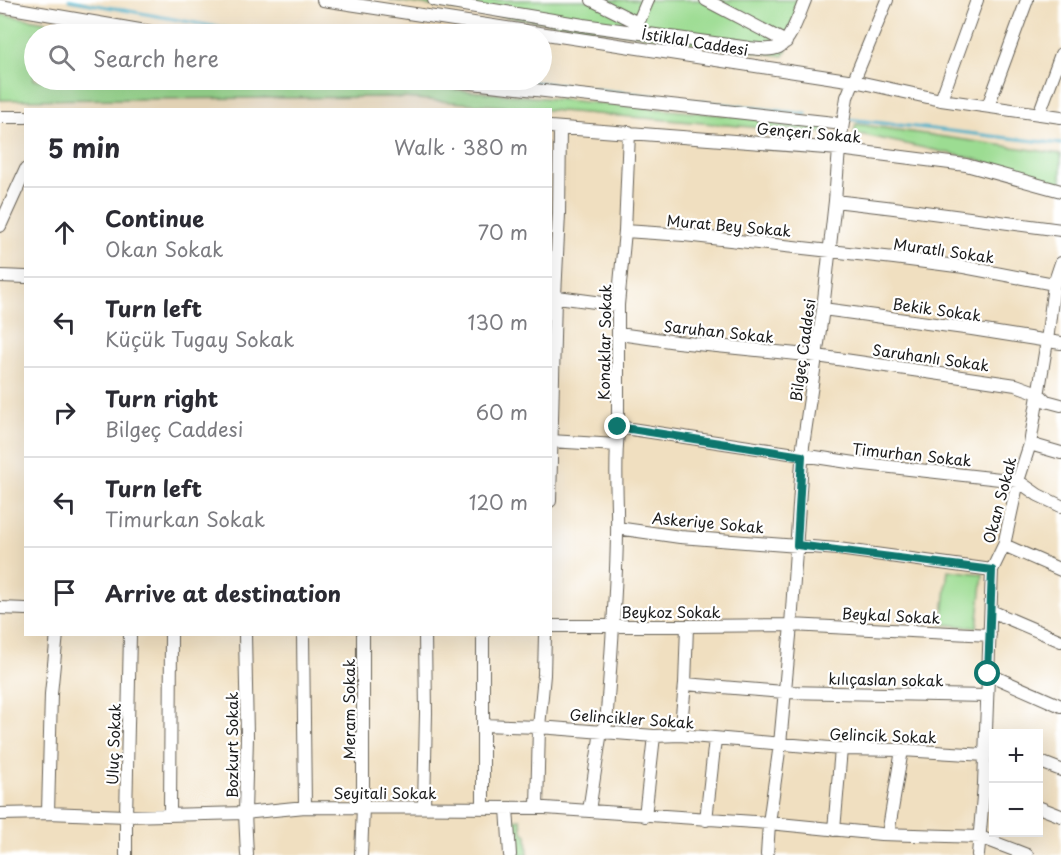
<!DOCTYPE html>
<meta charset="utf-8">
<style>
:root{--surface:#fff;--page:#f2f2f3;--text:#2b2b33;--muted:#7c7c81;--line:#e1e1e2}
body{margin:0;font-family:"Playpen Sans",sans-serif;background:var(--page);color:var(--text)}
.controls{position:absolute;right:18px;bottom:18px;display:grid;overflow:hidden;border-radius:0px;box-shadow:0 6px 24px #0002}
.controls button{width:54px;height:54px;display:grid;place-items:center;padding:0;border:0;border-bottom:2px solid var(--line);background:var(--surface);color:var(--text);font:30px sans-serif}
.stop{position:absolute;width:18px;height:18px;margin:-14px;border:4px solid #0f766e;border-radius:50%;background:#fff}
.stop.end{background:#0f766e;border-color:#fff;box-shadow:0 2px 6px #0008}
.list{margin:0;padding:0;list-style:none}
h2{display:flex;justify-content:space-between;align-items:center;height:78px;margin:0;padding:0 24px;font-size:26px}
h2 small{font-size:20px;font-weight:400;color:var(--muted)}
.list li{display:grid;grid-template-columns:39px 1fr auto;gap:18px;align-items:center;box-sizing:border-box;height:90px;padding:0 24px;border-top:2px solid var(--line)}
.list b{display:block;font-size:22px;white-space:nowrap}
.list p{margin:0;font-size:20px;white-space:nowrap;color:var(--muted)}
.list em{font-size:20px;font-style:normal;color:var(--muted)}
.icon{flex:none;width:33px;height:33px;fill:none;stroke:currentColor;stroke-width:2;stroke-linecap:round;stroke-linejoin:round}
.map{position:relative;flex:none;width:1061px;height:855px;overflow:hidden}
.search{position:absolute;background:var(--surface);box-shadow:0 6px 24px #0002;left:24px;top:24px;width:528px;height:66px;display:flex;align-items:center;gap:15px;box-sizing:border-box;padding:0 21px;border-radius:33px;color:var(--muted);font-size:22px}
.panel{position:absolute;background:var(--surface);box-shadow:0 6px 24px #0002;left:24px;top:108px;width:528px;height:528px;border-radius:0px}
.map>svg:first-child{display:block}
.green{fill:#9cdc92;stroke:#5c7c57;stroke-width:1.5}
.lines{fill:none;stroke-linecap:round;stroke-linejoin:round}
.stream{stroke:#49afc8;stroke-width:3}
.minor-casing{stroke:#666055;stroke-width:14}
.minor{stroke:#fff;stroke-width:12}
.route{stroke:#0f766e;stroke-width:8}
.labels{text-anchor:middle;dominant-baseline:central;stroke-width:4.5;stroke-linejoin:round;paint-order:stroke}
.street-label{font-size:15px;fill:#1c1c1c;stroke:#fff}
</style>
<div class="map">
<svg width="1061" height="855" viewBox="0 0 1061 855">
<rect width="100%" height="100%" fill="#fff"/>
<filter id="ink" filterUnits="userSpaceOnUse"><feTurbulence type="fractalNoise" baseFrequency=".0167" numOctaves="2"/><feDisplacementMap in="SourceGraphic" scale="12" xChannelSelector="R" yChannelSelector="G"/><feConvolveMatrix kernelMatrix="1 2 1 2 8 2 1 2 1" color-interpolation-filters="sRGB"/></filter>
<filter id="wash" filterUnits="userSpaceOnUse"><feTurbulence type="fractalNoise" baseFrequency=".008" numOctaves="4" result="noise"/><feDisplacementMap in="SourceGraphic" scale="24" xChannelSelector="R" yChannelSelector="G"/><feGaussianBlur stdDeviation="1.35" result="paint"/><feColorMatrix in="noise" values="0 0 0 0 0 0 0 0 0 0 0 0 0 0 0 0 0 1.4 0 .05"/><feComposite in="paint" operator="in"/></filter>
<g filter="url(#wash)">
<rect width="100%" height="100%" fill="#f0dfc0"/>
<path class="green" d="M389,0H807L784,56Z
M0,14L114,34H34V80H371L394,84L830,125L824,133L391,97L0,100Z
M856,124L1061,154V186L971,158L854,133Z
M948,570L983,574L977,628L942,624Z
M521,819L522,831L527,835L528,855H511L510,820Z"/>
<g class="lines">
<path class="stream" d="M69,0L256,34
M516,80L806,114
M848,119L1061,144"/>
</g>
</g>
<g filter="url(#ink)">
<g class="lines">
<defs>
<path id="minor" d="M323,0L854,81L941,100L1061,117
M434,0L583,25L750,48C759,49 770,51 779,47C791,41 800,12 805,0
M592,0L638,23
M706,0L786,42
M0,6L163,34
M636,28L648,0
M444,80L834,123
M941,100L977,0
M988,106L1027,0
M1039,114L1061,54
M0,117H26
M550,127L839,149L966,165L1061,191
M835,201L894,208L1061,230
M0,226L26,169
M625,231L684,235L894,258L964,267L1054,284
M0,276L26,277
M550,296L618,305
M823,309L972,329L1061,343
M619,334L677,342L817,356L1016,385L1038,393L1046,401L1061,405
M618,427L855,463L1018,481L1038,495L1061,506
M550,441L617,445
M1030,444L1061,453
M550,501L555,296L559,214L560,128
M617,528L680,537L838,549L992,570
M1004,545L1061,570
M0,608L26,609
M991,611L1061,641
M550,626H687L791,625L990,635
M245,634L247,736L245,813L247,855
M303,634L305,807
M988,674L1061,706
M685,684L784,692L987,696
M483,725L539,727L654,736L680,735L841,749L902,750L985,755
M680,735L685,684L687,626
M1038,761L1061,770
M424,807L426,713L425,634
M1038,807L1061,816
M483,808V634
M507,808L510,855
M537,808L539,727L544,675L545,634
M589,811L601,731L606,724C611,661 616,598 617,535C618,501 614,467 618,433V305L625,231L629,132
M48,813L51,694L57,634
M0,814L48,813L126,816L245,813L305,807L545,808L769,823L881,834L980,837L1027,855
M170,815L171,634
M645,816L654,736
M706,820L715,739
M834,830L841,749
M888,834L902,750
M126,855V816L130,634
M361,855L363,807V634
M767,855L769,823L780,744L791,625L803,446L823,309L835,201L839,149L847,97L887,0
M978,855L984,784L992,570L1004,545L1018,481L1030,444L1047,341L1054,284L1061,263"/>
</defs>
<use href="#minor" class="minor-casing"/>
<use href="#minor" class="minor"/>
</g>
</g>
<g class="lines" filter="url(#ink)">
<path class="route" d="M618,427L802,456L797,545L992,570L988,674"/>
</g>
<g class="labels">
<g class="street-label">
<text transform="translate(695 41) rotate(9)">İstiklal Caddesi</text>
<text transform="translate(809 132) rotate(5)">Gençeri Sokak</text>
<text transform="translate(729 225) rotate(5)">Murat Bey Sokak</text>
<text transform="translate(944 250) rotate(8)">Muratlı Sokak</text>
<text transform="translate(937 309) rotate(8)">Bekik Sokak</text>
<text transform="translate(719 331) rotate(6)">Saruhan Sokak</text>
<text transform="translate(604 342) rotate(-89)">Konaklar Sokak</text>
<text transform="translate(802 350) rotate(-82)">Bilgeç Caddesi</text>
<text transform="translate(931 357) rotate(8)">Saruhanlı Sokak</text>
<text transform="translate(912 454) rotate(6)">Timurhan Sokak</text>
<text transform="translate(999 500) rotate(-75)">Okan Sokak</text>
<text transform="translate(708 522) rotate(5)">Askeriye Sokak</text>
<text x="671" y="611">Beykoz Sokak</text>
<text transform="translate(891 615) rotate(3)">Beykal Sokak</text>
<text transform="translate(886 679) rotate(1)">kılıçaslan sokak</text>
<text transform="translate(348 709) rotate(-90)">Meram Sokak</text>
<text transform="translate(632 718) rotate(4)">Gelincikler Sokak</text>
<text transform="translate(883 735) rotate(2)">Gelincik Sokak</text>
<text transform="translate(113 744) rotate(-88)">Uluç Sokak</text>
<text transform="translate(231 745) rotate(-90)">Bozkurt Sokak</text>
<text x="385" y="792">Seyitali Sokak</text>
</g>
</g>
</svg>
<div class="controls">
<button>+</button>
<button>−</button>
</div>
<div class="stop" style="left:988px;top:674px"></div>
<div class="stop end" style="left:618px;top:427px"></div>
<div class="search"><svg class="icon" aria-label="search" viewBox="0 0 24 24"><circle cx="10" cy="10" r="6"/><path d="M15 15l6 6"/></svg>Search here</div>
<section class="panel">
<h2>5 min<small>Walk · 380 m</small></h2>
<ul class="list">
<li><svg class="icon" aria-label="ahead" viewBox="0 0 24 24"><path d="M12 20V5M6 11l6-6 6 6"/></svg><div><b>Continue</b><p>Okan Sokak</p></div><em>70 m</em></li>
<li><svg class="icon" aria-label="left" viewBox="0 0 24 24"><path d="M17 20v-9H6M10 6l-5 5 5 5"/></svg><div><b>Turn left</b><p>Küçük Tugay Sokak</p></div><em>130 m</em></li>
<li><svg class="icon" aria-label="right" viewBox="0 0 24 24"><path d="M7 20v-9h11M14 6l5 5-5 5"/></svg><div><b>Turn right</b><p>Bilgeç Caddesi</p></div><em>60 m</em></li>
<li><svg class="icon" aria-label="left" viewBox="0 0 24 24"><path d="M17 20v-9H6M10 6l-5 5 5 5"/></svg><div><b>Turn left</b><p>Timurkan Sokak</p></div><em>120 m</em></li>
<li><svg class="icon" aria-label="arrive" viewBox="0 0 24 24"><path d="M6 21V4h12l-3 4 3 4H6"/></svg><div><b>Arrive at destination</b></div></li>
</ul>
</section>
</div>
